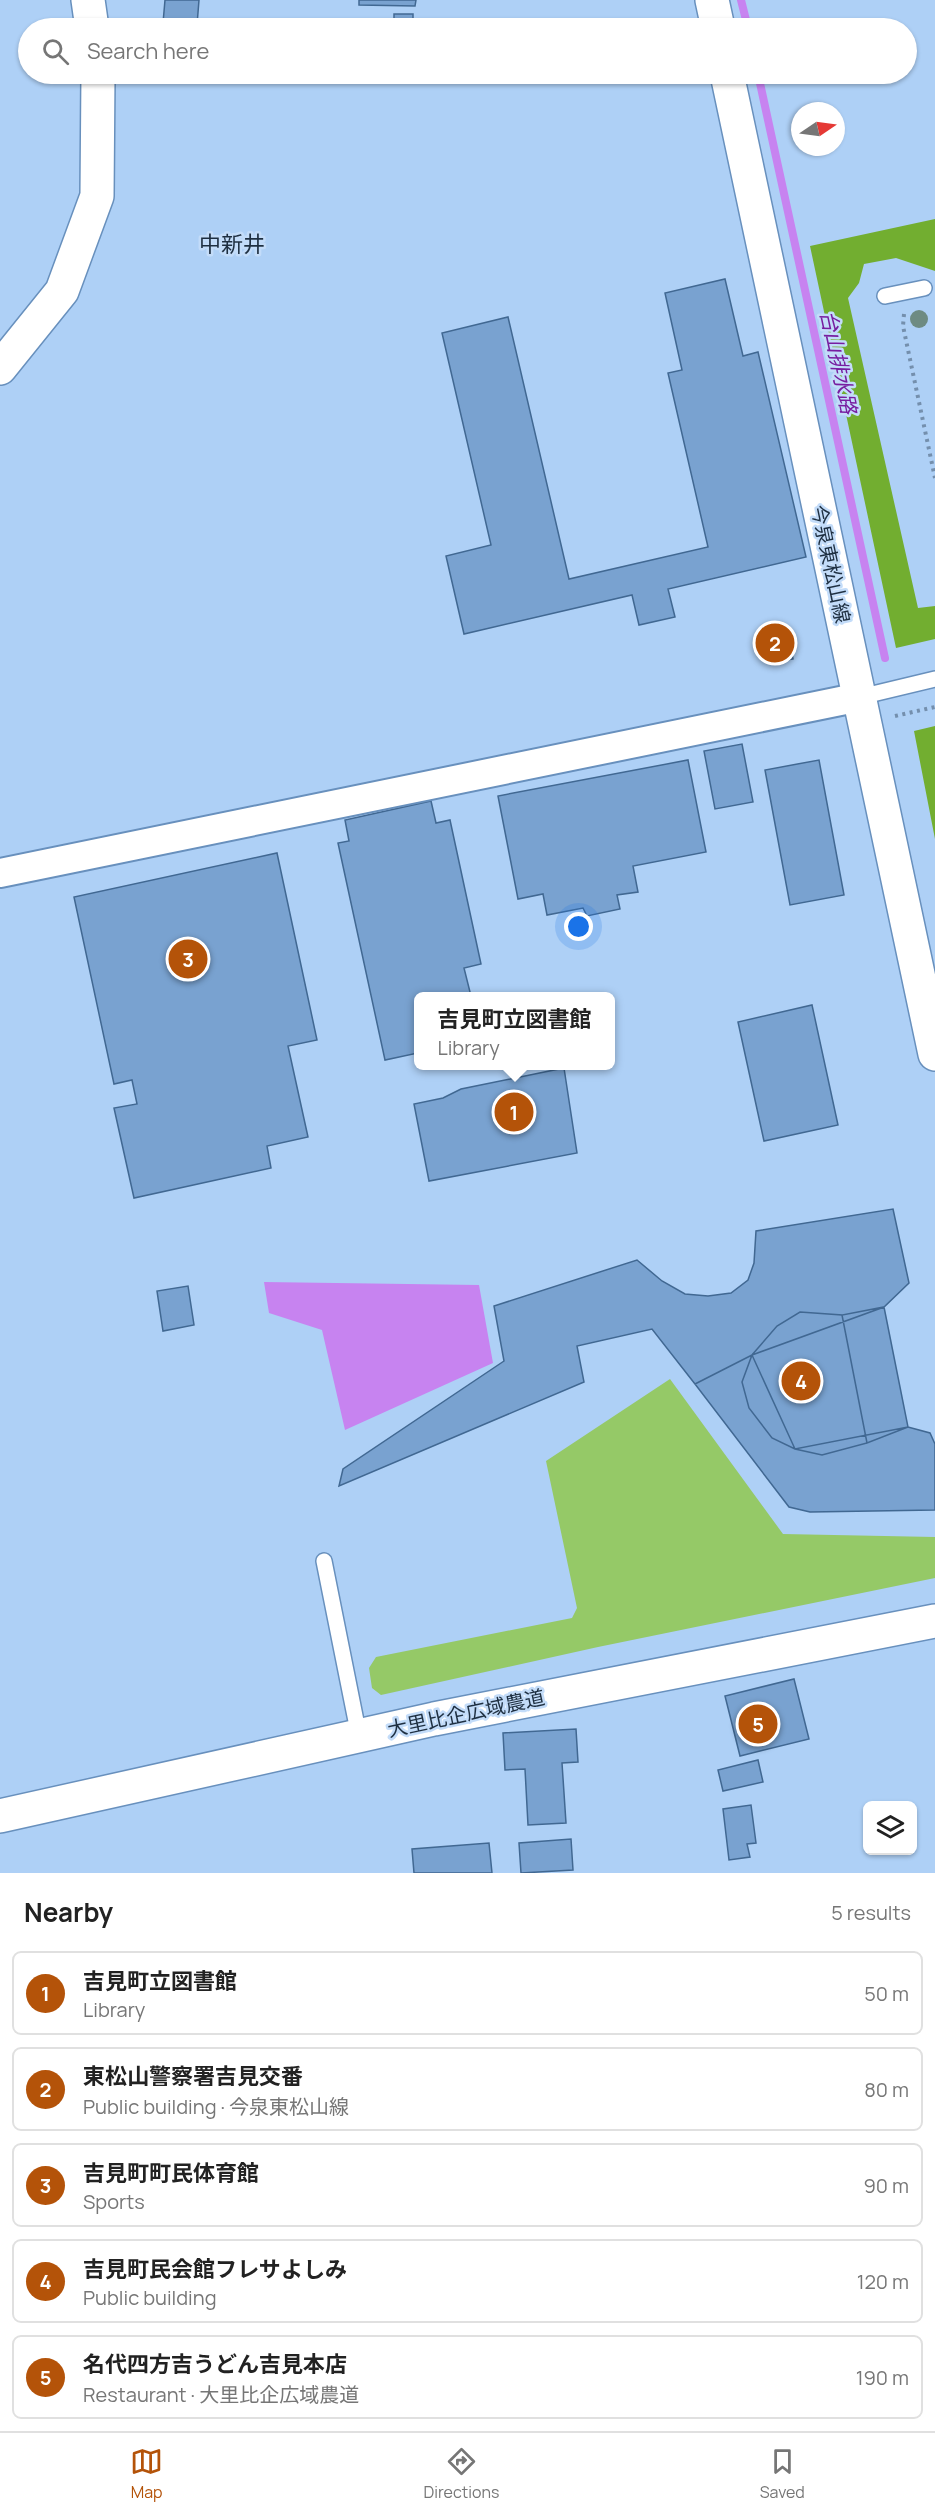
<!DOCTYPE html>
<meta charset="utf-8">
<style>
:root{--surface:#fff;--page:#f2f2f2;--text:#222;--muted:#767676;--line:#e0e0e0;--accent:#b45309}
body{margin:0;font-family:Manrope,"Noto Sans JP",sans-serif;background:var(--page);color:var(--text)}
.controls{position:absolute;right:18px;bottom:18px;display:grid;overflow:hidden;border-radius:9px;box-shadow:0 2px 4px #0004}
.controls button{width:54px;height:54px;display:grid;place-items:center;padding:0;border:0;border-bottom:2px solid var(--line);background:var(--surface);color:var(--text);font:30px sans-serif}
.compass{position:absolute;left:791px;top:102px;width:54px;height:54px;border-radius:50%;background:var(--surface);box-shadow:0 2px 4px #0004;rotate:77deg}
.you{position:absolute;left:579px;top:927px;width:21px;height:21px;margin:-15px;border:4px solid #fff;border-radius:50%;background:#1a73e8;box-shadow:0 0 0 9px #1a73e833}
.badge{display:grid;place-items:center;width:39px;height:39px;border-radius:50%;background:var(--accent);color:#fff;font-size:20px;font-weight:700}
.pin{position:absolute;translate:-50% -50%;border:3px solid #fff;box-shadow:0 2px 6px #0006}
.popup{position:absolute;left:414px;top:992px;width:201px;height:78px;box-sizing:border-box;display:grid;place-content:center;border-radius:9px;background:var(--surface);filter:drop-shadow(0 2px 4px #0005);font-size:20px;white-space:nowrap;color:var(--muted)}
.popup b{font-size:22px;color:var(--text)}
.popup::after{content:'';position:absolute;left:50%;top:100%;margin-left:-12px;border:12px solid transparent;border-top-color:var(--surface)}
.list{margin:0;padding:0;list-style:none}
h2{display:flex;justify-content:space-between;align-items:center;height:78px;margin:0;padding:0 24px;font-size:26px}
h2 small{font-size:20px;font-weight:400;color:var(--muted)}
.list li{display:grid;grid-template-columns:39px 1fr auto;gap:18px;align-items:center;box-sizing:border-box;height:84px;margin:0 12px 12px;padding:0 12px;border:2px solid var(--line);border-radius:9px}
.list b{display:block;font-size:22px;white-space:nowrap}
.list p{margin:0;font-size:20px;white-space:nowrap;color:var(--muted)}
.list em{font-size:20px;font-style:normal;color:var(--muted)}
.icon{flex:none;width:33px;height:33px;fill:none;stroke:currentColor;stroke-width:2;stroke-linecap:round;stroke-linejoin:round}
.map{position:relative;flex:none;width:935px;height:1873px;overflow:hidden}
.search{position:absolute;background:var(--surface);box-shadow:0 2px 4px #0004;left:18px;right:18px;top:18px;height:66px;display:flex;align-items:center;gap:15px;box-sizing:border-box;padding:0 21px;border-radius:33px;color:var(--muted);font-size:22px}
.sheet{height:558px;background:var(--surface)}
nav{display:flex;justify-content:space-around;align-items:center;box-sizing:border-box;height:84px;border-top:2px solid var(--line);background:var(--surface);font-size:16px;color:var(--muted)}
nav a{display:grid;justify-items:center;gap:3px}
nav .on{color:var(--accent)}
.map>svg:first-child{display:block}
.green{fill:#95c967}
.forest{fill:#72ae30}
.water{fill:#c783f0}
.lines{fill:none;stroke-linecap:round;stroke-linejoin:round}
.stream{stroke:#c783f0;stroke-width:8}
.building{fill:#79a2d0;stroke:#416892;stroke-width:1.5}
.lane-casing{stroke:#6890bd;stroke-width:18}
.street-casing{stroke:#6890bd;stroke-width:32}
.secondary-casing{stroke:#6890bd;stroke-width:36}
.path{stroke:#748fad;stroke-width:4;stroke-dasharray:3 4.5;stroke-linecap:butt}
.lane{stroke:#fff;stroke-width:15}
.street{stroke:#fff;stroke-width:28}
.secondary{stroke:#fff;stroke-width:33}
.tree{fill:#6e8b82}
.labels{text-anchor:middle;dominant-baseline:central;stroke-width:5;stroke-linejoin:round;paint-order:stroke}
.street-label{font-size:20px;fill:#1e2f41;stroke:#c3dcf9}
.water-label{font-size:21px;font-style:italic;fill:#771ea0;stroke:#c3dcf9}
.quarter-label{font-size:22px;fill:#1e2f41;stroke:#c3dcf9}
</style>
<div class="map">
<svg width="935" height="1873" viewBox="0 0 935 1873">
<rect width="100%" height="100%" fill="#aed0f6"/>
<path class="green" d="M670,1379L783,1534L935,1537V1578L598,1647L381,1695L372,1688L369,1668L376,1657L572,1618L577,1608L546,1461Z"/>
<path class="forest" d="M935,219V271L896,258L864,264L859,283L848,298L918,608L935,606V639L896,648L810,246Z
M935,726V839L914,731Z"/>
<path class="water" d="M264,1282L479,1285L493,1363L345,1430L322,1330L269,1313Z"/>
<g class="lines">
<path class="stream" d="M741,0L748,28
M758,74L885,658"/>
</g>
<path class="building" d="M165,0H199L197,25L163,23Z
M359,0H416L415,6L359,5Z
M394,14H413V23H394Z
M725,279L743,356L758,352L806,557L668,589L675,617L639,625L632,595L464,634L446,556L491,545L442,333L508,317L569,579L708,547L668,373L682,370L665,293Z
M787,628L793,659L770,663L764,632Z
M742,744L753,802L715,809L704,751Z
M688,760L706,852L633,866L638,892L617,895L620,909L587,916L583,908L547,915L543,894L518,899L498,796Z
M819,760L844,895L790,905L765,770Z
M431,801L436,823L450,820L481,964L464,968L471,996H418V1053L385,1060L338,843L349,841L345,820Z
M277,853L317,1040L288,1046L308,1137L267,1146L271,1168L134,1198L114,1108L137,1104L132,1080L114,1084L74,897Z
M812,1005L838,1125L764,1141L738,1022Z
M564,1068L577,1153L429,1181L414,1104L443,1098L461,1089Z
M893,1209L909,1283L884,1307L752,1355L695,1384L652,1329L577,1346L584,1382L339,1486L343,1469L504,1361L494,1306L637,1260L662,1281L685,1294L708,1296L731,1293L748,1280L754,1263L756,1231Z
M188,1286L194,1325L163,1331L157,1291Z
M884,1307L908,1427L867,1443L842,1315Z
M800,1312L842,1315L867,1443L822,1455L795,1449L772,1438L749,1408L742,1382L752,1355L777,1326Z
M752,1355L795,1449L908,1427L930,1433L935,1444V1510L810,1512L789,1507L695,1384Z
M794,1679L809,1739L740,1756L725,1696Z
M576,1729L578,1762L562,1763L566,1823L528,1825L525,1769L505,1770L503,1733Z
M758,1760L763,1782L723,1791L718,1770Z
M751,1805L756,1843L747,1844L750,1857L729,1860L723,1809Z
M571,1839L573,1870L521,1873L519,1843Z
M489,1843L492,1873H414L412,1849Z"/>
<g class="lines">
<defs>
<path id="lane" d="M885,296L924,288
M860,697L935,679
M324,1561L359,1736"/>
<path id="street" d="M0,873L860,697"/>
<path id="secondary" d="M88,0L92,28
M712,0L718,28
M727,74L935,1054
M0,368L62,291L97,196L98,74
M0,1816L434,1719L935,1621"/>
</defs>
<use href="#lane" class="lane-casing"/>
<use href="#street" class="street-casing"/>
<use href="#secondary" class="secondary-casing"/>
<path class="path" d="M904,314L903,326L935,478
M895,716L935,707"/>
<use href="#lane" class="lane"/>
<use href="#street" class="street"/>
<use href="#secondary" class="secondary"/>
</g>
<circle class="tree" cx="919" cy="319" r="9"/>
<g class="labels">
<g class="street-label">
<text transform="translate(831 564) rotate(78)">今泉東松山線</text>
<text transform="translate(466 1713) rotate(-12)">大里比企広域農道</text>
</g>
<g class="water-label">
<text transform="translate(839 362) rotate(78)">台山排水路</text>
</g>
<g class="quarter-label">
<text x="232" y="244">中新井</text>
</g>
</g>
</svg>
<div class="controls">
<button><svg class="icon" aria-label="layers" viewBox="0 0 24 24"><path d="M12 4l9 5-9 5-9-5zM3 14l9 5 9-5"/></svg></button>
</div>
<svg class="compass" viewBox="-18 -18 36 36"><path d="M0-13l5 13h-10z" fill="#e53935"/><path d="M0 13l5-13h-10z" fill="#767676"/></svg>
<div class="you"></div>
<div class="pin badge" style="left:514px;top:1112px">1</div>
<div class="popup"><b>吉見町立図書館</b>Library</div>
<div class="pin badge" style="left:775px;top:643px">2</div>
<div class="pin badge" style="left:188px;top:959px">3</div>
<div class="pin badge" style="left:801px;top:1381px">4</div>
<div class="pin badge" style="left:758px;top:1724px">5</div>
<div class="search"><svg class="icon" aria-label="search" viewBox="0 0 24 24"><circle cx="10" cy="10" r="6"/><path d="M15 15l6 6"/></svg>Search here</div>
</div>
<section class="sheet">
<h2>Nearby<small>5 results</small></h2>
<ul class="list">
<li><span class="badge">1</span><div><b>吉見町立図書館</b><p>Library</p></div><em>50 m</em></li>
<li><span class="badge">2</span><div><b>東松山警察署吉見交番</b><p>Public building · 今泉東松山線</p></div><em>80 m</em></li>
<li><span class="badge">3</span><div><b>吉見町町民体育館</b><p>Sports</p></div><em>90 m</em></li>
<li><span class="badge">4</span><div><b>吉見町民会館フレサよしみ</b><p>Public building</p></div><em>120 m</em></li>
<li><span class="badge">5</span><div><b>名代四方吉うどん吉見本店</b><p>Restaurant · 大里比企広域農道</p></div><em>190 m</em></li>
</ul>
</section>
<nav>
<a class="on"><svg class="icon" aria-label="map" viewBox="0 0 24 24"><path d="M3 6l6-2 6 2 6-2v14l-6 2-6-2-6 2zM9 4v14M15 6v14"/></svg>Map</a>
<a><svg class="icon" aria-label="directions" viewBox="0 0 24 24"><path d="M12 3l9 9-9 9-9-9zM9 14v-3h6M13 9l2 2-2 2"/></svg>Directions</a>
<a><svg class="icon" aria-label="saved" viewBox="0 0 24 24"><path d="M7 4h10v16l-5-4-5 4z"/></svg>Saved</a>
</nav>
